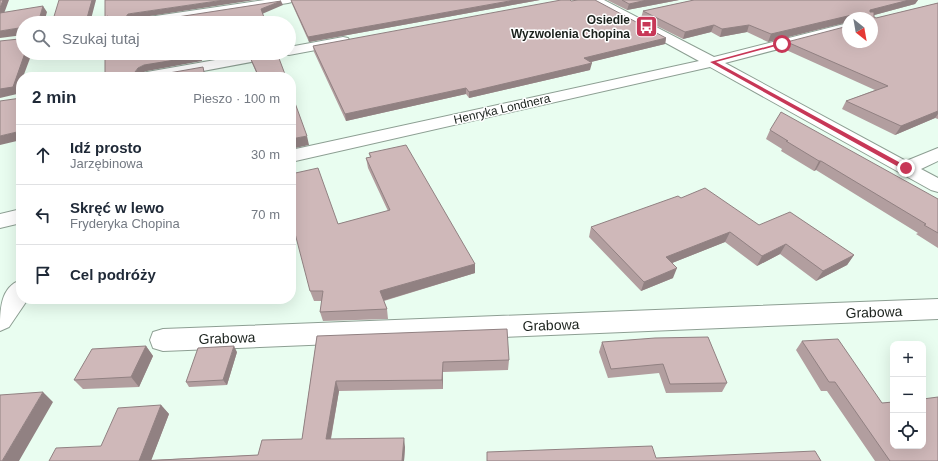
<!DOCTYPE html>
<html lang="pl">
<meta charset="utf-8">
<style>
:root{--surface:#fff;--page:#f2f2f3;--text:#1f2937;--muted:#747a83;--line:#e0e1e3}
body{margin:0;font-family:Helvetica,sans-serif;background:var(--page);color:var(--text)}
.controls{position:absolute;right:12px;bottom:12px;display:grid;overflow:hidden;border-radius:8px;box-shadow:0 4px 16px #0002}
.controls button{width:36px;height:36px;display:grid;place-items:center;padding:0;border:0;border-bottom:1px solid var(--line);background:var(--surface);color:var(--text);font:20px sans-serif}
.compass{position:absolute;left:842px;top:12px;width:36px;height:36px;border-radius:50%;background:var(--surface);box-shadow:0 4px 16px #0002;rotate:149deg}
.stop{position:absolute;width:12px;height:12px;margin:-9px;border:3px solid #c73757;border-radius:50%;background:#fff}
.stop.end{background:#c73757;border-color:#fff;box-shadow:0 1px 4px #0008}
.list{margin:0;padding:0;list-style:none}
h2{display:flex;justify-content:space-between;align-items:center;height:52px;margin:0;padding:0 16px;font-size:17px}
h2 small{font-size:13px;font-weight:400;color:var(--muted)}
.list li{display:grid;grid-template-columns:26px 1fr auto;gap:12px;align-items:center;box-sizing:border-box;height:60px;padding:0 16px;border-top:1px solid var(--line)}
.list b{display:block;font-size:15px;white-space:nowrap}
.list p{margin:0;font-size:13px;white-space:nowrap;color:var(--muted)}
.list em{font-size:13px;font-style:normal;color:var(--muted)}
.icon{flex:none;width:22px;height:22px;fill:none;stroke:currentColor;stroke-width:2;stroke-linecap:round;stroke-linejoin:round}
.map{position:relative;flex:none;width:938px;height:461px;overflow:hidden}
.search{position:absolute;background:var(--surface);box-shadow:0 4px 16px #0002;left:16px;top:16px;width:280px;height:44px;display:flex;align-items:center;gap:10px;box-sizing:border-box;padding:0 14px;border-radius:22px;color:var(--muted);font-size:15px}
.panel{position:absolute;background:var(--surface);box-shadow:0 4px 16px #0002;left:16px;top:72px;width:280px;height:232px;border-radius:16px}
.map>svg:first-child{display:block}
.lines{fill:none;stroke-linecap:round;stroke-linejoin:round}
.street-casing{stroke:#8d9f93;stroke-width:2}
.street{fill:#fff;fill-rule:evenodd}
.wall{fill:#b29e9f}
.shaded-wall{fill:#918182}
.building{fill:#cfb8b9;stroke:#918182}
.route{fill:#c73757}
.labels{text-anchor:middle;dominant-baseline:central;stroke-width:3;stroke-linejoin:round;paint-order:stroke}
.far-poi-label{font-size:12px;font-weight:bold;fill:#1a211c;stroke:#fff;text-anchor:end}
.far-street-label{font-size:12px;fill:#1a211c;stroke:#fff}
.street-label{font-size:14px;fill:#1a211c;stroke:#fff}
</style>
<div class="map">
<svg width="938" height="461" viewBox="0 0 938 461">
<rect width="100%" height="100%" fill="#e9fdf0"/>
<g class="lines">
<defs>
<path id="street" d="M265,0H294L292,2L288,3L160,23H129L131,20L135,19Z
M589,0H604L714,57L848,23V31L725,63L906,161L938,148V161L921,169L938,178V192L931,190L710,67L291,162V150L699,61L591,2Z
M343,37L348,38L350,41L348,44L289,55L284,54L278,57L171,77H139L142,74L147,72L255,53H289V47Z
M21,209V223L0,228V214Z
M21,280V299H28L9,327L0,331C0,310 0,287 21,280Z
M938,299V319L163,351L153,348L150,340L153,332L163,329Z"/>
</defs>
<use href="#street" class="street-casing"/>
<use href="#street" class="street"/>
</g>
<path class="wall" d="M291,0H540L309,42L292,4Z
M607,0H679L627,10Z
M694,0H918L915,4L874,15V17L876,18L938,3V119L935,118L895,135L842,109L846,101L875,90L784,49L787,42H848L872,18H848V22L768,42L747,32L720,37L711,32L683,39L641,18L643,11Z
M571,1L666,38L665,44L590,62V70L469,98L466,94L346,121L314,52L313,46Z
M249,55L286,77H258L252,63Z
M770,130L938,199V248L916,234L918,233L816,170L814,171L781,151L782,149L766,139Z
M369,153L475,264V273L384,301L387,309L388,319L323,321L320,312L322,301H314L310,291L338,224L388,211L368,168L366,158L370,157Z
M681,198L759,225L854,255L847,265L816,281L780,254L757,266L725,242L672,263L673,278L641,291L589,237L591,227Z
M317,336L509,360L508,370L443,372V389L339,391L331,439L405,447L404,461H49L101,446L161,405L169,414L151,460L258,455L302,439Z
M802,341L882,403L938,461H875L827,391H821L796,350Z
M602,342L727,383L722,392L666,393L659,373L608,378L599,352Z
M146,346L153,356L139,387L83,389L74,380Z
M237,352L227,385L189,387L186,382Z"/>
<path class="shaded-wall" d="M3,0H9L2,19L0,16V8Z
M92,0H96L90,23H55Z
M224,0H255L130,19L127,23L125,18L128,14Z
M515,0H540L309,42L308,37Z
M647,0H679L627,10L629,4Z
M909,0H918L915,4L867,17L870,10Z
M281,1L283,5L262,14L261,9Z
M43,6L47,12L44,23H38Z
M852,15L851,18H848V22L768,42L771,34Z
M714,25L711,32L683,39L685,32Z
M749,25L747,32L720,37L722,29Z
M19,28L23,35L0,38V31Z
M666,38L665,44L583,64L584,58Z
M25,53H32L23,77H21V84L17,94L0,98V89Z
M199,53H216L201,56L202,61L147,71L141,73L138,77L135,72L138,68L144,65Z
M592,63L590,70L469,98V92Z
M466,88V94L346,121L345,114Z
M938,111V114L935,118L895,135L901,126Z
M21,131V140L0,145V136Z
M307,136L309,145L291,149V139Z
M819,161H821L816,170L814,171Z
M730,232L725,242L662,267L666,257Z
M786,244L780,254L757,266L762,256Z
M854,255L847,265L816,281L823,271Z
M475,264V273L382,301L380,291Z
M677,268L673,278L641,291L644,282Z
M146,346L153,356L139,387L131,377Z
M234,346L237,352L227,385L223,380Z
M443,362V389L442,380Z
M336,381L339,391L329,448L326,439Z
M43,392L53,402L19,461H2Z
M161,405L169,414L151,461H139Z
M404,438L405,447L404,461H402Z"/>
<path class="building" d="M0,0H3L0,8Z
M59,0H92L87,18L52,23Z
M105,0H224L128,14L125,18L127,20H158L281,1L261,9L266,23H107L108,16L105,17Z
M291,0H515L308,37Z
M561,0H570L571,1L578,0H595L666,38L584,58L592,63L469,92L466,88L345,114L313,46Z
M622,0H647L629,4Z
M694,0H909L870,10V12H874V17L876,18L938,3V111L901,126L846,101L888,86L787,42L848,26V42H872V18H852V15L771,34L749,25L722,29L714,25L685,32L643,11Z
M43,6L38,23H23V53H25L13,87L0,89V41L19,39L20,37L21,29L19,28L0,31V13Z
M105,53H199L200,56L144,65L138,68L135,72L137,73H169L203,67L205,77H105Z
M263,53H277L286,77H259L249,55Z
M291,92L307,136L291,139Z
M21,98V131L0,136V101Z
M781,112L938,199V233L924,225L926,224L821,161H819L786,141H788L770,130Z
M406,145L475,264L380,291L387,309L320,312L323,291H310L291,218V174L318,168L338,224L390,210L366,158L371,157L369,153Z
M705,188L759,225L790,212L854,255L823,271L786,244L762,256L730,232L666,257L677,268L644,282L591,227L678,196L681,198Z
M507,329L509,360L443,362L442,380L336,381L326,439L404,438L402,461H141L258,455L262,440L302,439L317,336Z
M708,337L727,383L670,384L663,364L611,369L602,342L655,338Z
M838,339L882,403L893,402V446H923V399L938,397V461H890L835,382H829L802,341Z
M146,346L131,377L74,380L92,349Z
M234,346L223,380L186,382L198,348Z
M43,392L2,461H0V395Z
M161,405L139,461H49L56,448L101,446L118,408Z
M652,446L656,458L815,451L821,461H487V452Z"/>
<path class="route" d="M780,43L783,44L716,62L908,167V170H904L710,62Z"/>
<defs>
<symbol id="bus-square" viewBox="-11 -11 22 22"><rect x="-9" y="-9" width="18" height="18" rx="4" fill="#c73757" stroke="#fff"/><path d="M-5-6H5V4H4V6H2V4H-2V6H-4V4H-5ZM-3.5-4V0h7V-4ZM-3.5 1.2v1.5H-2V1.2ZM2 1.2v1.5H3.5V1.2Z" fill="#fff"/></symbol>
</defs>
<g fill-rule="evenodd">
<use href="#bus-square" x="634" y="14" width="25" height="25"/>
</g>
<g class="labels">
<g class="far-poi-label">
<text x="630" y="20">Osiedle<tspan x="630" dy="14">Wyzwolenia Chopina</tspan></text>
</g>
<g class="far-street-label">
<text transform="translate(502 109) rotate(-13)">Henryka Londnera</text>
</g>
<g class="street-label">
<text transform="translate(874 312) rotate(-2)">Grabowa</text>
<text transform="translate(551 325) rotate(-2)">Grabowa</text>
<text transform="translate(227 338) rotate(-2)">Grabowa</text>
</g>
</g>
</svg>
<div class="controls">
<button>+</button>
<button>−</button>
<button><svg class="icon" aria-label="locate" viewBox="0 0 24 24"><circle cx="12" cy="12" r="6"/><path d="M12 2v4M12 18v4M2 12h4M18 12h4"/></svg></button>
</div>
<svg class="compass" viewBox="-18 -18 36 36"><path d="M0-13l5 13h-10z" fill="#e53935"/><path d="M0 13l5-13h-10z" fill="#747a83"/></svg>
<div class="stop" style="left:782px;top:44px"></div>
<div class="stop end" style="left:906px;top:168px"></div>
<div class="search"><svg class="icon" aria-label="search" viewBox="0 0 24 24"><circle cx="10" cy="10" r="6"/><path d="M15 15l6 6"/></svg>Szukaj tutaj</div>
<section class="panel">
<h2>2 min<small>Pieszo · 100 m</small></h2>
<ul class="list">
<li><svg class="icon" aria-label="ahead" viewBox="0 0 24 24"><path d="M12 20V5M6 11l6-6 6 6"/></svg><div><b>Idź prosto</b><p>Jarzębinowa</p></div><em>30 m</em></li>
<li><svg class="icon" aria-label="left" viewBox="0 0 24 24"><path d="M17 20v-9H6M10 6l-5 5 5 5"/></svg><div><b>Skręć w lewo</b><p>Fryderyka Chopina</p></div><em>70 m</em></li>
<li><svg class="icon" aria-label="arrive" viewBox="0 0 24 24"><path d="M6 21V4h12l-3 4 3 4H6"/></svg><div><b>Cel podróży</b></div></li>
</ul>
</section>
</div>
